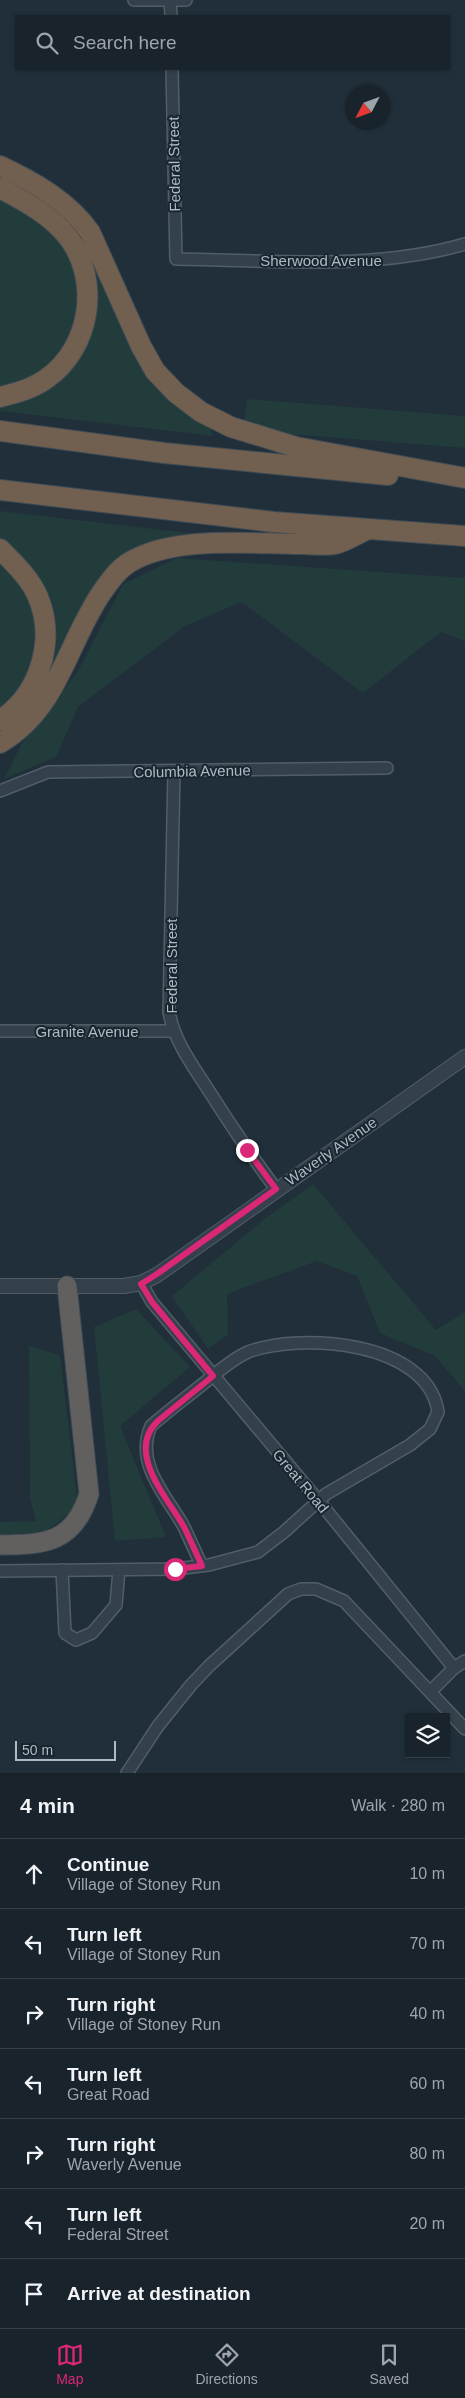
<!DOCTYPE html>
<meta charset="utf-8">
<style>
:root{--surface:#18232c;--page:#252f38;--text:#f1f3f6;--muted:#9fa4a9;--line:#364048;--accent:#db2777}
body{margin:0;font-family:Arial,sans-serif;background:var(--page);color:var(--text)}
.controls{position:absolute;right:15px;bottom:15px;display:grid;overflow:hidden;border-radius:0px;box-shadow:0 1px 4px #0004}
.controls button{width:45px;height:45px;display:grid;place-items:center;padding:0;border:0;border-bottom:1px solid var(--line);background:var(--surface);color:var(--text);font:25px sans-serif}
.compass{position:absolute;left:345px;top:85px;width:45px;height:45px;border-radius:50%;background:var(--surface);box-shadow:0 1px 4px #0004;rotate:229deg}
.scale{position:absolute;left:15px;bottom:12px;width:101px;box-sizing:border-box;padding-left:5px;border:2px solid #aebbc7;border-top:0;font-size:14px;line-height:18px;white-space:nowrap;color:#aebbc7;-webkit-text-stroke:4px #19252f;paint-order:stroke}
.stop{position:absolute;width:15px;height:15px;margin:-11px;border:4px solid #db2777;border-radius:50%;background:#fff}
.stop.end{background:#db2777;border-color:#fff;box-shadow:0 1px 5px #0008}
.list{margin:0;padding:0;list-style:none}
h2{display:flex;justify-content:space-between;align-items:center;height:65px;margin:0;padding:0 20px;font-size:21px}
h2 small{font-size:16px;font-weight:400;color:var(--muted)}
.list li{display:grid;grid-template-columns:32px 1fr auto;gap:15px;align-items:center;box-sizing:border-box;height:70px;padding:0 20px;border-top:1px solid var(--line)}
.list b{display:block;font-size:19px;white-space:nowrap}
.list p{margin:0;font-size:16px;white-space:nowrap;color:var(--muted)}
.list em{font-size:16px;font-style:normal;color:var(--muted)}
.icon{flex:none;width:28px;height:28px;fill:none;stroke:currentColor;stroke-width:2;stroke-linecap:round;stroke-linejoin:round}
.map{position:relative;flex:none;width:465px;height:1773px;overflow:hidden}
.search{position:absolute;background:var(--surface);box-shadow:0 1px 4px #0004;left:15px;right:15px;top:15px;height:55px;display:flex;align-items:center;gap:12px;box-sizing:border-box;padding:0 18px;border-radius:0px;color:var(--muted);font-size:19px}
.sheet{height:555px;background:var(--surface)}
nav{display:flex;justify-content:space-around;align-items:center;box-sizing:border-box;height:70px;border-top:1px solid var(--line);background:var(--surface);font-size:14px;color:var(--muted)}
nav a{display:grid;justify-items:center;gap:2px}
nav .on{color:var(--accent)}
.map>svg:first-child{display:block}
.green{fill:#223b3b}
.lines{fill:none;stroke-linecap:round;stroke-linejoin:round}
.minor-casing{stroke:#515e68;stroke-width:14}
.tertiary-casing{stroke:#515e68;stroke-width:16}
.trunk-casing{stroke:#3e4b55;stroke-width:21}
.motorway-casing{stroke:#3e4b55;stroke-width:22}
.minor{stroke:#34404b;stroke-width:11}
.tertiary{stroke:#34404b;stroke-width:14}
.trunk{stroke:#61605e;stroke-width:19}
.motorway{stroke:#716050;stroke-width:20}
.route{stroke:#db2777;stroke-width:6}
.labels{text-anchor:middle;dominant-baseline:central;stroke-width:4;stroke-linejoin:round;paint-order:stroke}
.street-label{font-size:15px;fill:#aebbc7;stroke:#19252f}
</style>
<div class="map">
<svg width="465" height="1773" viewBox="0 0 465 1773">
<rect width="100%" height="100%" fill="#202f3a"/>
<path class="green" d="M0,174L56,207L82,234L125,331L207,424L214,436L0,411V403L55,381L94,276L0,179Z
M0,199C22,212 50,223 64,246C92,291 78,354 29,378C21,382 9,384 0,386Z
M247,399L465,416V448L278,433L244,424Z
M0,511L206,535L141,546L45,689L0,735V729L53,643L4,541L0,538Z
M177,558L465,578V641L441,632L363,693L242,602L185,626L78,707L56,757L4,779L22,743L78,671L123,584Z
M0,559C6,566 13,572 18,580C47,621 39,677 0,708Z
M313,1184L436,1330L465,1312V1391L435,1356L380,1333L357,1276L317,1261L227,1294L228,1335L208,1349L172,1296L267,1217Z
M136,1309L190,1367L120,1426L166,1537L115,1541L94,1327Z
M29,1346L60,1355L78,1504C46,1534 45,1537 0,1535V1522L36,1521L30,1498Z"/>
<g class="lines">
<defs>
<path id="minor" d="M134,0H186
M170,0L171,16
M172,69L176,259C272,260 372,271 465,244
M174,771L169,1012C174,1041 193,1066 209,1091C230,1124 252,1157 276,1189
M0,791L48,772L387,768
M0,1031H174
M141,1283L152,1302L318,1500L454,1668
M62,1570L65,1633L76,1640L92,1633L116,1605L119,1570
M0,1571L175,1569L209,1565L258,1552L284,1532L326,1494L410,1445L430,1429L438,1412C428,1341 300,1332 248,1352C232,1359 218,1372 204,1383C187,1397 168,1411 151,1426C134,1464 167,1496 184,1527C190,1540 196,1553 202,1566
M430,1692L454,1668L465,1661
M127,1773L158,1726L191,1685L209,1666L288,1594L301,1589H316L344,1601L465,1729"/>
<path id="tertiary" d="M0,1286H124L141,1283L157,1275L465,1057"/>
<path id="trunk" d="M0,1545C46,1545 74,1542 89,1494L67,1286"/>
<path id="motorway" d="M0,166C34,182 68,201 90,232L141,346L155,371L176,393L201,412L231,427L296,447L465,478
M0,188C24,201 51,215 68,237C101,280 91,348 46,379C32,389 16,393 0,397
M0,431L164,453L388,475
M0,490L274,522L465,536
M0,549C14,563 30,578 38,597C56,640 40,695 0,720
M0,743C59,708 66,645 102,592C110,581 118,569 130,562C175,535 250,544 301,544C312,544 325,546 335,544C345,542 357,534 366,530"/>
</defs>
<use href="#minor" class="minor-casing"/>
<use href="#tertiary" class="tertiary-casing"/>
<use href="#trunk" class="trunk-casing"/>
<use href="#motorway" class="motorway-casing"/>
<use href="#minor" class="minor"/>
<use href="#tertiary" class="tertiary"/>
<use href="#trunk" class="trunk"/>
<use href="#motorway" class="motorway"/>
</g>
<g class="lines">
<path class="route" d="M175,1569L202,1566C196,1553 190,1539 184,1527C167,1497 124,1451 159,1420L213,1376L152,1302L141,1284L157,1274L276,1189L247,1150"/>
</g>
<g class="labels">
<g class="street-label">
<text transform="translate(174 164) rotate(-91)">Federal Street</text>
<text x="321" y="260">Sherwood Avenue</text>
<text transform="translate(192 771) rotate(-1)">Columbia Avenue</text>
<text transform="translate(171 966) rotate(-90)">Federal Street</text>
<text x="87" y="1031">Granite Avenue</text>
<text transform="translate(331 1151) rotate(-35)">Waverly Avenue</text>
<text transform="translate(301 1481) rotate(50)">Great Road</text>
</g>
</g>
</svg>
<div class="controls">
<button><svg class="icon" aria-label="layers" viewBox="0 0 24 24"><path d="M12 4l9 5-9 5-9-5zM3 14l9 5 9-5"/></svg></button>
</div>
<svg class="compass" viewBox="-18 -18 36 36"><path d="M0-13l5 13h-10z" fill="#e53935"/><path d="M0 13l5-13h-10z" fill="#9fa4a9"/></svg>
<div class="scale">50 m</div>
<div class="stop" style="left:175px;top:1569px"></div>
<div class="stop end" style="left:247px;top:1150px"></div>
<div class="search"><svg class="icon" aria-label="search" viewBox="0 0 24 24"><circle cx="10" cy="10" r="6"/><path d="M15 15l6 6"/></svg>Search here</div>
</div>
<section class="sheet">
<h2>4 min<small>Walk · 280 m</small></h2>
<ul class="list">
<li><svg class="icon" aria-label="ahead" viewBox="0 0 24 24"><path d="M12 20V5M6 11l6-6 6 6"/></svg><div><b>Continue</b><p>Village of Stoney Run</p></div><em>10 m</em></li>
<li><svg class="icon" aria-label="left" viewBox="0 0 24 24"><path d="M17 20v-9H6M10 6l-5 5 5 5"/></svg><div><b>Turn left</b><p>Village of Stoney Run</p></div><em>70 m</em></li>
<li><svg class="icon" aria-label="right" viewBox="0 0 24 24"><path d="M7 20v-9h11M14 6l5 5-5 5"/></svg><div><b>Turn right</b><p>Village of Stoney Run</p></div><em>40 m</em></li>
<li><svg class="icon" aria-label="left" viewBox="0 0 24 24"><path d="M17 20v-9H6M10 6l-5 5 5 5"/></svg><div><b>Turn left</b><p>Great Road</p></div><em>60 m</em></li>
<li><svg class="icon" aria-label="right" viewBox="0 0 24 24"><path d="M7 20v-9h11M14 6l5 5-5 5"/></svg><div><b>Turn right</b><p>Waverly Avenue</p></div><em>80 m</em></li>
<li><svg class="icon" aria-label="left" viewBox="0 0 24 24"><path d="M17 20v-9H6M10 6l-5 5 5 5"/></svg><div><b>Turn left</b><p>Federal Street</p></div><em>20 m</em></li>
<li><svg class="icon" aria-label="arrive" viewBox="0 0 24 24"><path d="M6 21V4h12l-3 4 3 4H6"/></svg><div><b>Arrive at destination</b></div></li>
</ul>
</section>
<nav>
<a class="on"><svg class="icon" aria-label="map" viewBox="0 0 24 24"><path d="M3 6l6-2 6 2 6-2v14l-6 2-6-2-6 2zM9 4v14M15 6v14"/></svg>Map</a>
<a><svg class="icon" aria-label="directions" viewBox="0 0 24 24"><path d="M12 3l9 9-9 9-9-9zM9 14v-3h6M13 9l2 2-2 2"/></svg>Directions</a>
<a><svg class="icon" aria-label="saved" viewBox="0 0 24 24"><path d="M7 4h10v16l-5-4-5 4z"/></svg>Saved</a>
</nav>
